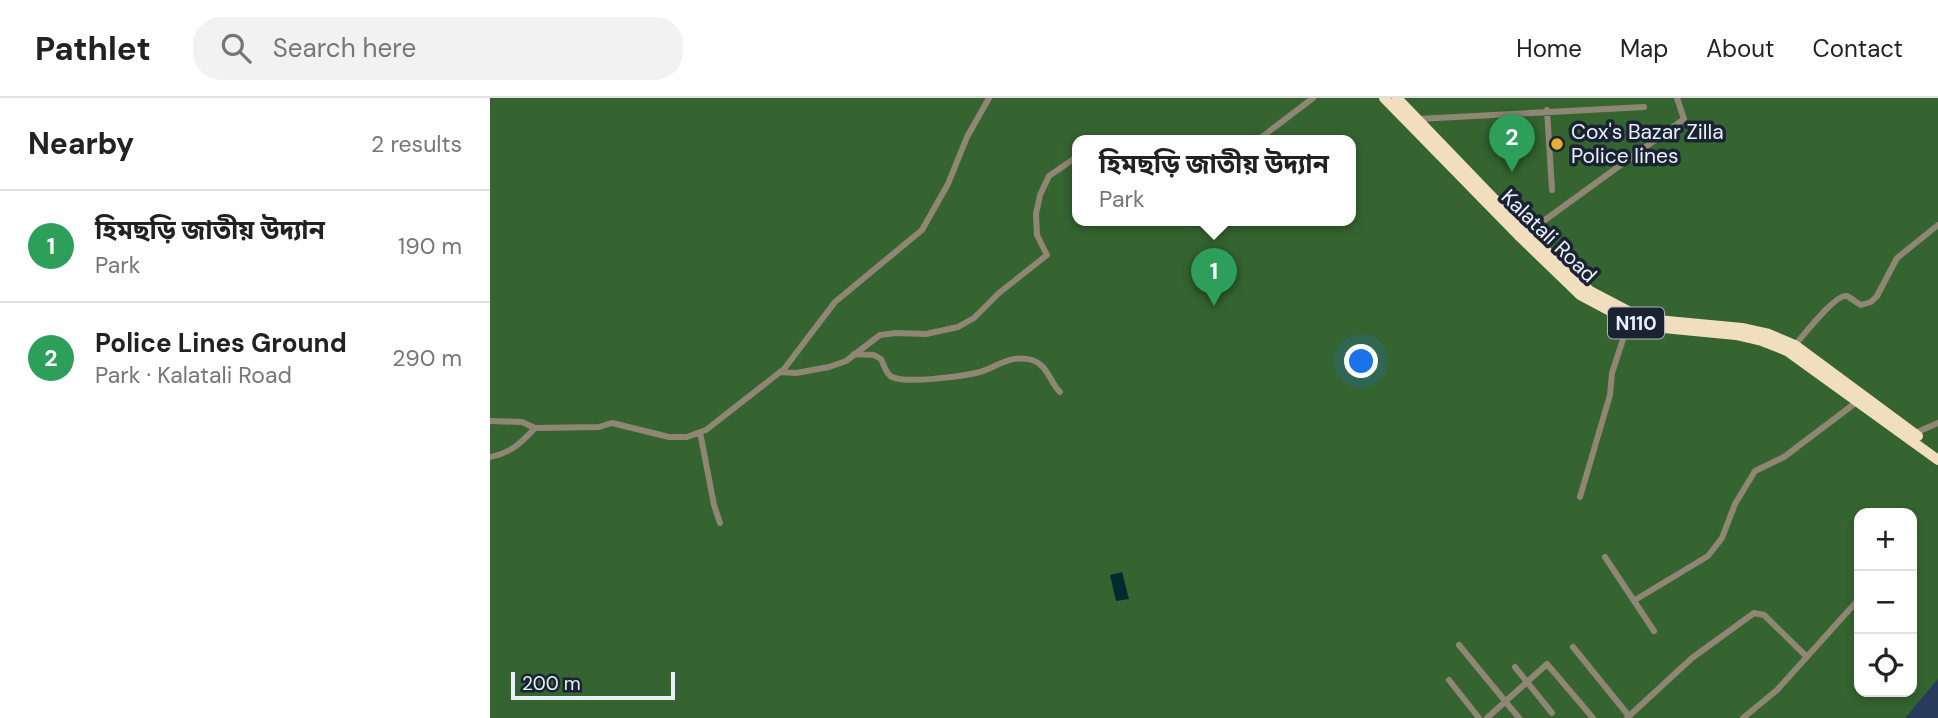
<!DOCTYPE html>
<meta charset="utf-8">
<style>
:root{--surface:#fff;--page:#f2f2f2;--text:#222;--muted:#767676;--line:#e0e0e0;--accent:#7a612b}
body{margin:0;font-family:"DM Sans","Noto Sans Bengali",sans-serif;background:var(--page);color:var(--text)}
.controls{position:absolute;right:21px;bottom:21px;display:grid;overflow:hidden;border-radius:14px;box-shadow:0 4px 10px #0003}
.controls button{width:63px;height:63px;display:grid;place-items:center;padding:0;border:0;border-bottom:2px solid var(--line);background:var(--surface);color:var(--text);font:35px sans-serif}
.scale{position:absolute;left:21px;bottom:18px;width:164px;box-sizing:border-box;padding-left:7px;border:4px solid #e9f0fd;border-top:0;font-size:19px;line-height:24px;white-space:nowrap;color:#e9f0fd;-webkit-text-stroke:5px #1a2332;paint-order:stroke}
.you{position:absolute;left:872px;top:264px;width:24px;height:24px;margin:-18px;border:5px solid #fff;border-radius:50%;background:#1a73e8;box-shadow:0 0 0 10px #1a73e833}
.badge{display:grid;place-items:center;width:46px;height:46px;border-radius:50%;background:var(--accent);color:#fff;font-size:23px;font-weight:700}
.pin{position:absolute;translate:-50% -58px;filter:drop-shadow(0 2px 4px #0008)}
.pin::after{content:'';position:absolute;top:37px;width:24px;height:21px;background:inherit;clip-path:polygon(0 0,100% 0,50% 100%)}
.popup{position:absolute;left:582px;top:37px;width:284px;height:91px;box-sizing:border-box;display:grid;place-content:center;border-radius:14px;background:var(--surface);filter:drop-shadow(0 2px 5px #0005);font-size:23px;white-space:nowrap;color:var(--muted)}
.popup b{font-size:26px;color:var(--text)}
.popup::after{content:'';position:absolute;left:50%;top:100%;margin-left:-14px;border:14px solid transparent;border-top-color:var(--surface)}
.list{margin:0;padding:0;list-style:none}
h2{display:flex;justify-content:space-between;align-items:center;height:91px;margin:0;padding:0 28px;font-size:30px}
h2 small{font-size:23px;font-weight:400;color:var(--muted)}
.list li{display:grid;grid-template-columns:46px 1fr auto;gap:21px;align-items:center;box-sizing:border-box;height:112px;padding:0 28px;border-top:2px solid var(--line)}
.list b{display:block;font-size:26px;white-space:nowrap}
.list p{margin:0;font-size:23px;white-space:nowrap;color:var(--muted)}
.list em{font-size:23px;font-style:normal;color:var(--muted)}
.icon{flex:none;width:38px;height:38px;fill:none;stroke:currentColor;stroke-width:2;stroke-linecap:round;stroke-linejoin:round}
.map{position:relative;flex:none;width:1448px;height:620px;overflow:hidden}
header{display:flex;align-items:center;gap:42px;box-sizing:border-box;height:98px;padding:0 35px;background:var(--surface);border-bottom:2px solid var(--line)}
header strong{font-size:33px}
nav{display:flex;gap:38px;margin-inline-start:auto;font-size:24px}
.search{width:490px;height:63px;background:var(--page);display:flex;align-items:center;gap:18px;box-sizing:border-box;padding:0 24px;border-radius:28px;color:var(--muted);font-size:26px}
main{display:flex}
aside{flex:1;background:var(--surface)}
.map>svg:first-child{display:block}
.green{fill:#356430;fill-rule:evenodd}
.water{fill:#012c2f}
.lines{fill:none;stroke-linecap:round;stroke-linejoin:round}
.minor{stroke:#908674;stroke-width:6}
.trunk{stroke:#f0debe;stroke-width:10}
.poi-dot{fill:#e5ad35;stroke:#1a2332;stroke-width:2.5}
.labels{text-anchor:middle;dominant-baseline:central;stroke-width:7;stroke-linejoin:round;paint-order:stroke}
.shield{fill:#1a2332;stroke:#abb2c0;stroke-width:2}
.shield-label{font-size:19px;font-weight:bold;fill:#e9f0fd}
.poi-label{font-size:21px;fill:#e9f0fd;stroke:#1a2332;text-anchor:start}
.street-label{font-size:21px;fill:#e9f0fd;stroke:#1a2332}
</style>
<header>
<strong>Pathlet</strong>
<div class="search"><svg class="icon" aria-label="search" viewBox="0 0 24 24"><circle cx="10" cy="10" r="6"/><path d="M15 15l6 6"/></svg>Search here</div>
<nav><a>Home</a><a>Map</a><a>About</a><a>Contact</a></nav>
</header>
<main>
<aside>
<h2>Nearby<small>2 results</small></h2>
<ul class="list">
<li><span class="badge" style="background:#2e9e5b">1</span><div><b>হিমছড়ি জাতীয় উদ্যান</b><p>Park</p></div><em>190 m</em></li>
<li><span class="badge" style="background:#2e9e5b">2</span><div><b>Police Lines Ground</b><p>Park · Kalatali Road</p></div><em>290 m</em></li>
</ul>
</aside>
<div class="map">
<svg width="1448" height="620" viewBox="0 0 1448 620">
<rect width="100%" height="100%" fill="#293b5d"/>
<path class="green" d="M0,0H1448V581L1415,620H0ZM588,42H860V122H588ZM1369,415H1422V594H1369Z"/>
<path class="water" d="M632,474L639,501L626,503L620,477Z"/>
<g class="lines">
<path class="minor" d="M1057,12L1062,92
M928,21L1154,9
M612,42L613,41
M768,42L823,0
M1037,135L1194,21L1187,0
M1305,247C1313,238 1346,195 1357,198C1361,200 1367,205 1371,207L1381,204L1387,198L1407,160L1448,127
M364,256L384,257L391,261C394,267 396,276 402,279C417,286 474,278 490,274C508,268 522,256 542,262C558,267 559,283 570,294
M290,274L306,275L339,269L356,263L390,237L406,235L436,236L468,229L484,220L509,195L557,157L547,137L546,116L550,97L559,78L588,58
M0,323L32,324L45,330C31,345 21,355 0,359
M45,330L109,329L122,325L179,339H197L216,332L294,271L345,204L432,132L458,86L477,39L499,0
M210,334L224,407L230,425
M1425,335L1448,325
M1090,399L1120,297L1122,275L1139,223
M1115,459L1164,533
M1145,502L1218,458L1232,440L1245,406L1265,373L1294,359L1368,303
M969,547L1029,620
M1083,549L1139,618
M1025,569L1062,615
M959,582L989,620
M997,620L1057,566L1103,620
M1137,620L1202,560L1264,515L1274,517L1317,559
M1253,620L1287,592L1369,501"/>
<path class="trunk" d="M894,0L1030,139L1090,197L1139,223L1163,229L1246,237L1272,243L1297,253L1448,362
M907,0L1037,135L1100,193L1142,215L1167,222L1252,230L1279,236L1305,247L1428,338"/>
</g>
<circle class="poi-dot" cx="1067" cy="46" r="7"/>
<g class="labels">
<rect class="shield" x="1118" y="209.5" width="56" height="31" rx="5"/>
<g class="shield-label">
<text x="1146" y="225">N110</text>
</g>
<g class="poi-label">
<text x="1081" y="34">Cox's Bazar Zilla<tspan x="1081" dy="24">Police lines</tspan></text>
</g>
<g class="street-label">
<text transform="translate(1059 138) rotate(44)">Kalatali Road</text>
</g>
</g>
</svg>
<div class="controls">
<button>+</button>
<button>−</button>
<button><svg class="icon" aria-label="locate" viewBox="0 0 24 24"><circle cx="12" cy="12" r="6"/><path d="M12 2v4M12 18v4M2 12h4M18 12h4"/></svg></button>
</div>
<div class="scale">200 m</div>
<div class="you"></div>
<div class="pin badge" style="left:724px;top:208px;background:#2e9e5b">1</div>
<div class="popup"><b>হিমছড়ি জাতীয় উদ্যান</b>Park</div>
<div class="pin badge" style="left:1022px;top:74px;background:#2e9e5b">2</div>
</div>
</main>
